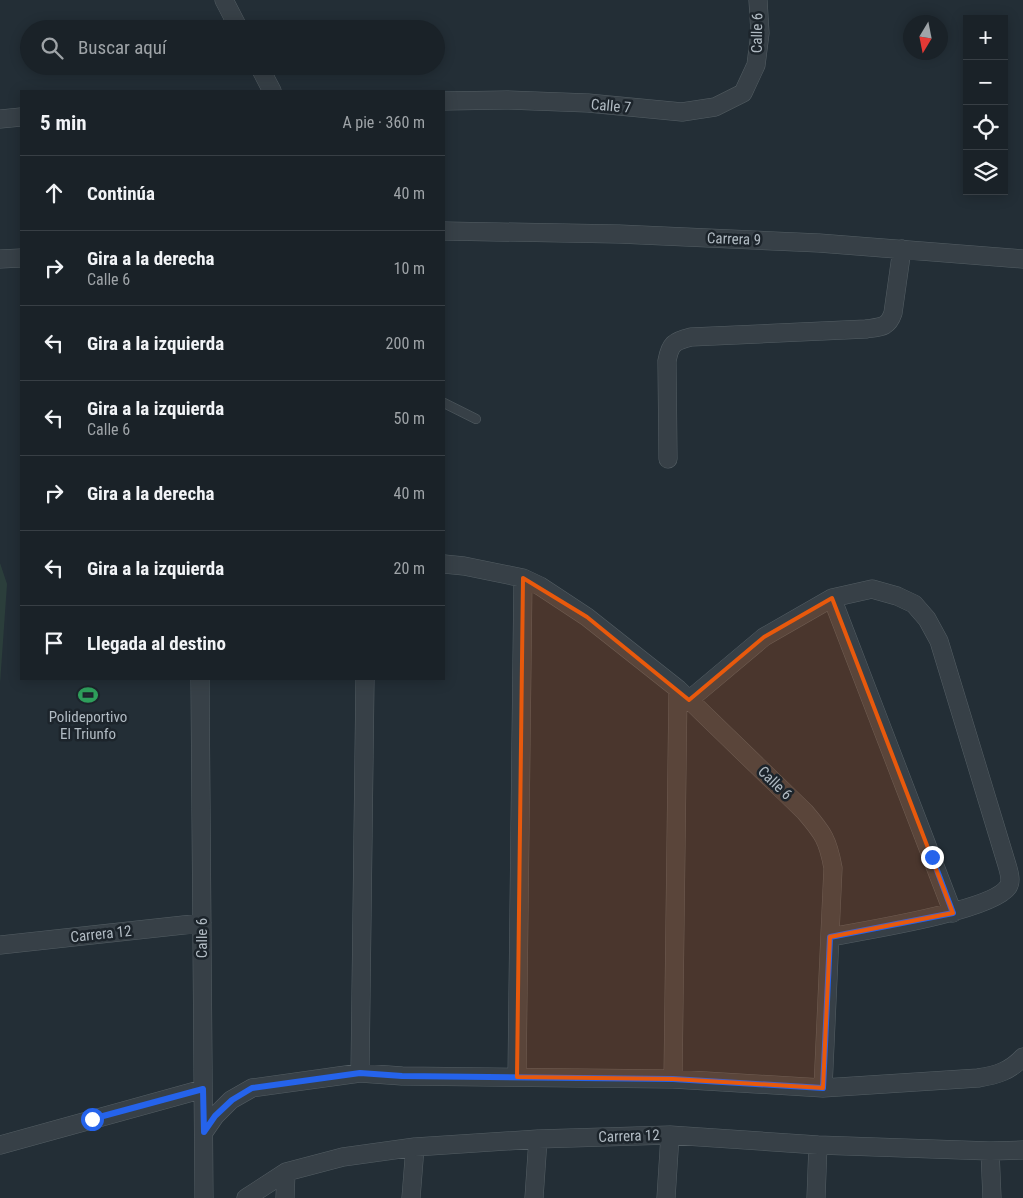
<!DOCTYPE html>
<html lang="es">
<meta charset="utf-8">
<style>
:root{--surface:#1a2228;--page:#272f34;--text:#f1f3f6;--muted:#9fa4a8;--line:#383f45}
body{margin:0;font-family:"Roboto Condensed",sans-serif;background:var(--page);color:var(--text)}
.controls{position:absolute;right:15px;top:15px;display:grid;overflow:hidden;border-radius:0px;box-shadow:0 2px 12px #0003}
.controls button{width:45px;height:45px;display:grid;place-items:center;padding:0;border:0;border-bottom:1px solid var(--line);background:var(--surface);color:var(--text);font:25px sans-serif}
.compass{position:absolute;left:903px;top:15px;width:45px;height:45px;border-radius:50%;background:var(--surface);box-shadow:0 2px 12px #0003;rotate:190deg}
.stop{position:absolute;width:15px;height:15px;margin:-11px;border:4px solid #2563eb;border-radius:50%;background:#fff}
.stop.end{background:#2563eb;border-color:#fff;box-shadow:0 1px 5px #0008}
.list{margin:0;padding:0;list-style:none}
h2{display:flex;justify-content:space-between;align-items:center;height:65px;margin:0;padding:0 20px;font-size:21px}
h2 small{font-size:16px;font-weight:400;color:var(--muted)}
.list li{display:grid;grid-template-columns:32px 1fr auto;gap:15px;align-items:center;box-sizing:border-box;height:75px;padding:0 20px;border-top:1px solid var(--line)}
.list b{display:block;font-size:19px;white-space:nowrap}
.list p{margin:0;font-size:16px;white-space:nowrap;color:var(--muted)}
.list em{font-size:16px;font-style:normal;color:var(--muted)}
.icon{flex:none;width:28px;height:28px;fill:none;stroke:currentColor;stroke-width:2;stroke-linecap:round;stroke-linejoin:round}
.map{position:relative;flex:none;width:1023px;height:1198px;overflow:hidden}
.search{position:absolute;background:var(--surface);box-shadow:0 2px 12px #0003;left:20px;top:20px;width:425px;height:55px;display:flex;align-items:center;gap:12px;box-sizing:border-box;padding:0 18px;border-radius:28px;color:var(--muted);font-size:19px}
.panel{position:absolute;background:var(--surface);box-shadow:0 2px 12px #0003;left:20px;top:90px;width:425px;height:590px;border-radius:0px}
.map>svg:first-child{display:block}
.park{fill:#2b3e3b}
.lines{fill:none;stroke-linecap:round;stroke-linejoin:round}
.service-casing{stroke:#545e64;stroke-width:10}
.minor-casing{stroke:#545e64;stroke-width:19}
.service{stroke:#374047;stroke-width:9}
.minor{stroke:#374047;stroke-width:18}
.route{stroke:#2563eb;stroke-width:6}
.marked{fill:#e8590c;fill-opacity:0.2;stroke:#e8590c;stroke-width:4;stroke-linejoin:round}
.labels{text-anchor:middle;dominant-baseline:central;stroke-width:5;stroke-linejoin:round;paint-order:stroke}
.street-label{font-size:15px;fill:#b1bbc3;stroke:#1c242b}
.poi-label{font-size:15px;fill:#b1bbc3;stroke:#1c242b}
</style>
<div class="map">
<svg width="1023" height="1198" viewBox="0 0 1023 1198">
<rect width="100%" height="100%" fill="#232e36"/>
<path class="park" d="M0,563L7,584L0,684Z"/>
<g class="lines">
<defs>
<path id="service" d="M444,403L476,419"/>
<path id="minor" d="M224,0L239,29
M259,66L272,91
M444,101L507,100L588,103L682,112L715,107L743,93L756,65L760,33L758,0
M0,119L21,117
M444,231L619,234L819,243L1023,259
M0,259L21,258
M668,459L667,361C670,344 674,341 691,337L866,329C880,327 888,328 893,313L902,249
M444,564L464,566L523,578L517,1077
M523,578L540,586L587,617L678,689L805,812C823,833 828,840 833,868L823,1088
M832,598L953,913
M200,679L204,1198
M689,700L764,637L832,598L872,589L897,596L914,604L927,619L939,641L1007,865C1009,872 1012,881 1008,887C992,911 862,931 830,937
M0,945L202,923
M360,1073L365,679
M673,1079L678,689
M204,1132L215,1116L231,1100L252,1088L360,1073L402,1076L673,1079L823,1088L978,1078C997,1075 1010,1071 1023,1057
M0,1145L203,1089
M990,1151L992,1198
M246,1198L286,1172L343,1157L415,1147L538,1139L670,1135L818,1145L990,1151L1023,1150
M285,1198L286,1172
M411,1198L415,1147
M534,1198L538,1139
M666,1198L670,1135
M816,1198L818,1145"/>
</defs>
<use href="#service" class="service-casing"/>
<use href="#minor" class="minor-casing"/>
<use href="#service" class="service"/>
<use href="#minor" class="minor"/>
</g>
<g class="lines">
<path class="route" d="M92,1119L203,1089L204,1132L215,1116L232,1100L252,1088L360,1073L402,1076L673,1079L823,1088L830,937L953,913L932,857"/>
</g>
<path class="marked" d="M523,578L587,617L689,700L764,637L832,598L953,913L830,937L823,1088L673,1079L517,1077Z"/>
<defs>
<symbol id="stadium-bare" viewBox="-9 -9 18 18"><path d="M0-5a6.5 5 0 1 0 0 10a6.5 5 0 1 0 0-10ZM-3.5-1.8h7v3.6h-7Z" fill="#2e9e5b" stroke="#1c242b" stroke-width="2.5" paint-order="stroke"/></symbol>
</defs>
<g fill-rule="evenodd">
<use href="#stadium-bare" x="74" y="681" width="28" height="28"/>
</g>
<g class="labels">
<g class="street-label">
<text transform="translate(757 33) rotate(-89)">Calle 6</text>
<text transform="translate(611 106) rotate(5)">Calle 7</text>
<text transform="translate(734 239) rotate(2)">Carrera 9</text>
<text transform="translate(775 783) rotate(44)">Calle 6</text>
<text transform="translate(101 934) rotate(-6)">Carrera 12</text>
<text transform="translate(202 938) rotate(-90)">Calle 6</text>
<text transform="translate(629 1136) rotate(-2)">Carrera 12</text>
</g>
<g class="poi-label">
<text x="88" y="717">Polideportivo<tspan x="88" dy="17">El Triunfo</tspan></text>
</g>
</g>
</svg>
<div class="controls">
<button>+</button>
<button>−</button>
<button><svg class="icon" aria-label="locate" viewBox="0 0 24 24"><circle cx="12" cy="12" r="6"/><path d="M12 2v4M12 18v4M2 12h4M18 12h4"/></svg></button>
<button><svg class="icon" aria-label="layers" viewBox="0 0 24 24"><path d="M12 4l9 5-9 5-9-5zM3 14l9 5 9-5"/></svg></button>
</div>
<svg class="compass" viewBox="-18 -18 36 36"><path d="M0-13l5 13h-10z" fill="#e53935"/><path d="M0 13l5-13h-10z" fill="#9fa4a8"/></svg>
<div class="stop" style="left:92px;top:1119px"></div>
<div class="stop end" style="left:932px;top:857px"></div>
<div class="search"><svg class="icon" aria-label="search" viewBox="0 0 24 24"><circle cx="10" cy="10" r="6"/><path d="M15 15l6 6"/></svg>Buscar aquí</div>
<section class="panel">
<h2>5 min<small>A pie · 360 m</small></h2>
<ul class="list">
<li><svg class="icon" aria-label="ahead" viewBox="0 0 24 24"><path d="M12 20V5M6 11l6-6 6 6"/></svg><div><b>Continúa</b></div><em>40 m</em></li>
<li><svg class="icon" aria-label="right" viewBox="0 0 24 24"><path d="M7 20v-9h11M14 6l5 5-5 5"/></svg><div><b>Gira a la derecha</b><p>Calle 6</p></div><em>10 m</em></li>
<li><svg class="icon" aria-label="left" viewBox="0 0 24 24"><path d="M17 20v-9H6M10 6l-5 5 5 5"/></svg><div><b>Gira a la izquierda</b></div><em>200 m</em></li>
<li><svg class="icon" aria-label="left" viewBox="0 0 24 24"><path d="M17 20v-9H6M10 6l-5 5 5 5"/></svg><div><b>Gira a la izquierda</b><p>Calle 6</p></div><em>50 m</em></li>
<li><svg class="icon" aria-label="right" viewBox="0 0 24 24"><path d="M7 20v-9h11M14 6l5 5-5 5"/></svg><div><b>Gira a la derecha</b></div><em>40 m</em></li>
<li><svg class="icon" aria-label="left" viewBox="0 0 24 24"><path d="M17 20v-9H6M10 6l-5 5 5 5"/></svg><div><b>Gira a la izquierda</b></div><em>20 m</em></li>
<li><svg class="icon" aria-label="arrive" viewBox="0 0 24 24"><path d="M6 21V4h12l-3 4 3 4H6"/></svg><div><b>Llegada al destino</b></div></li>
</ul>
</section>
</div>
